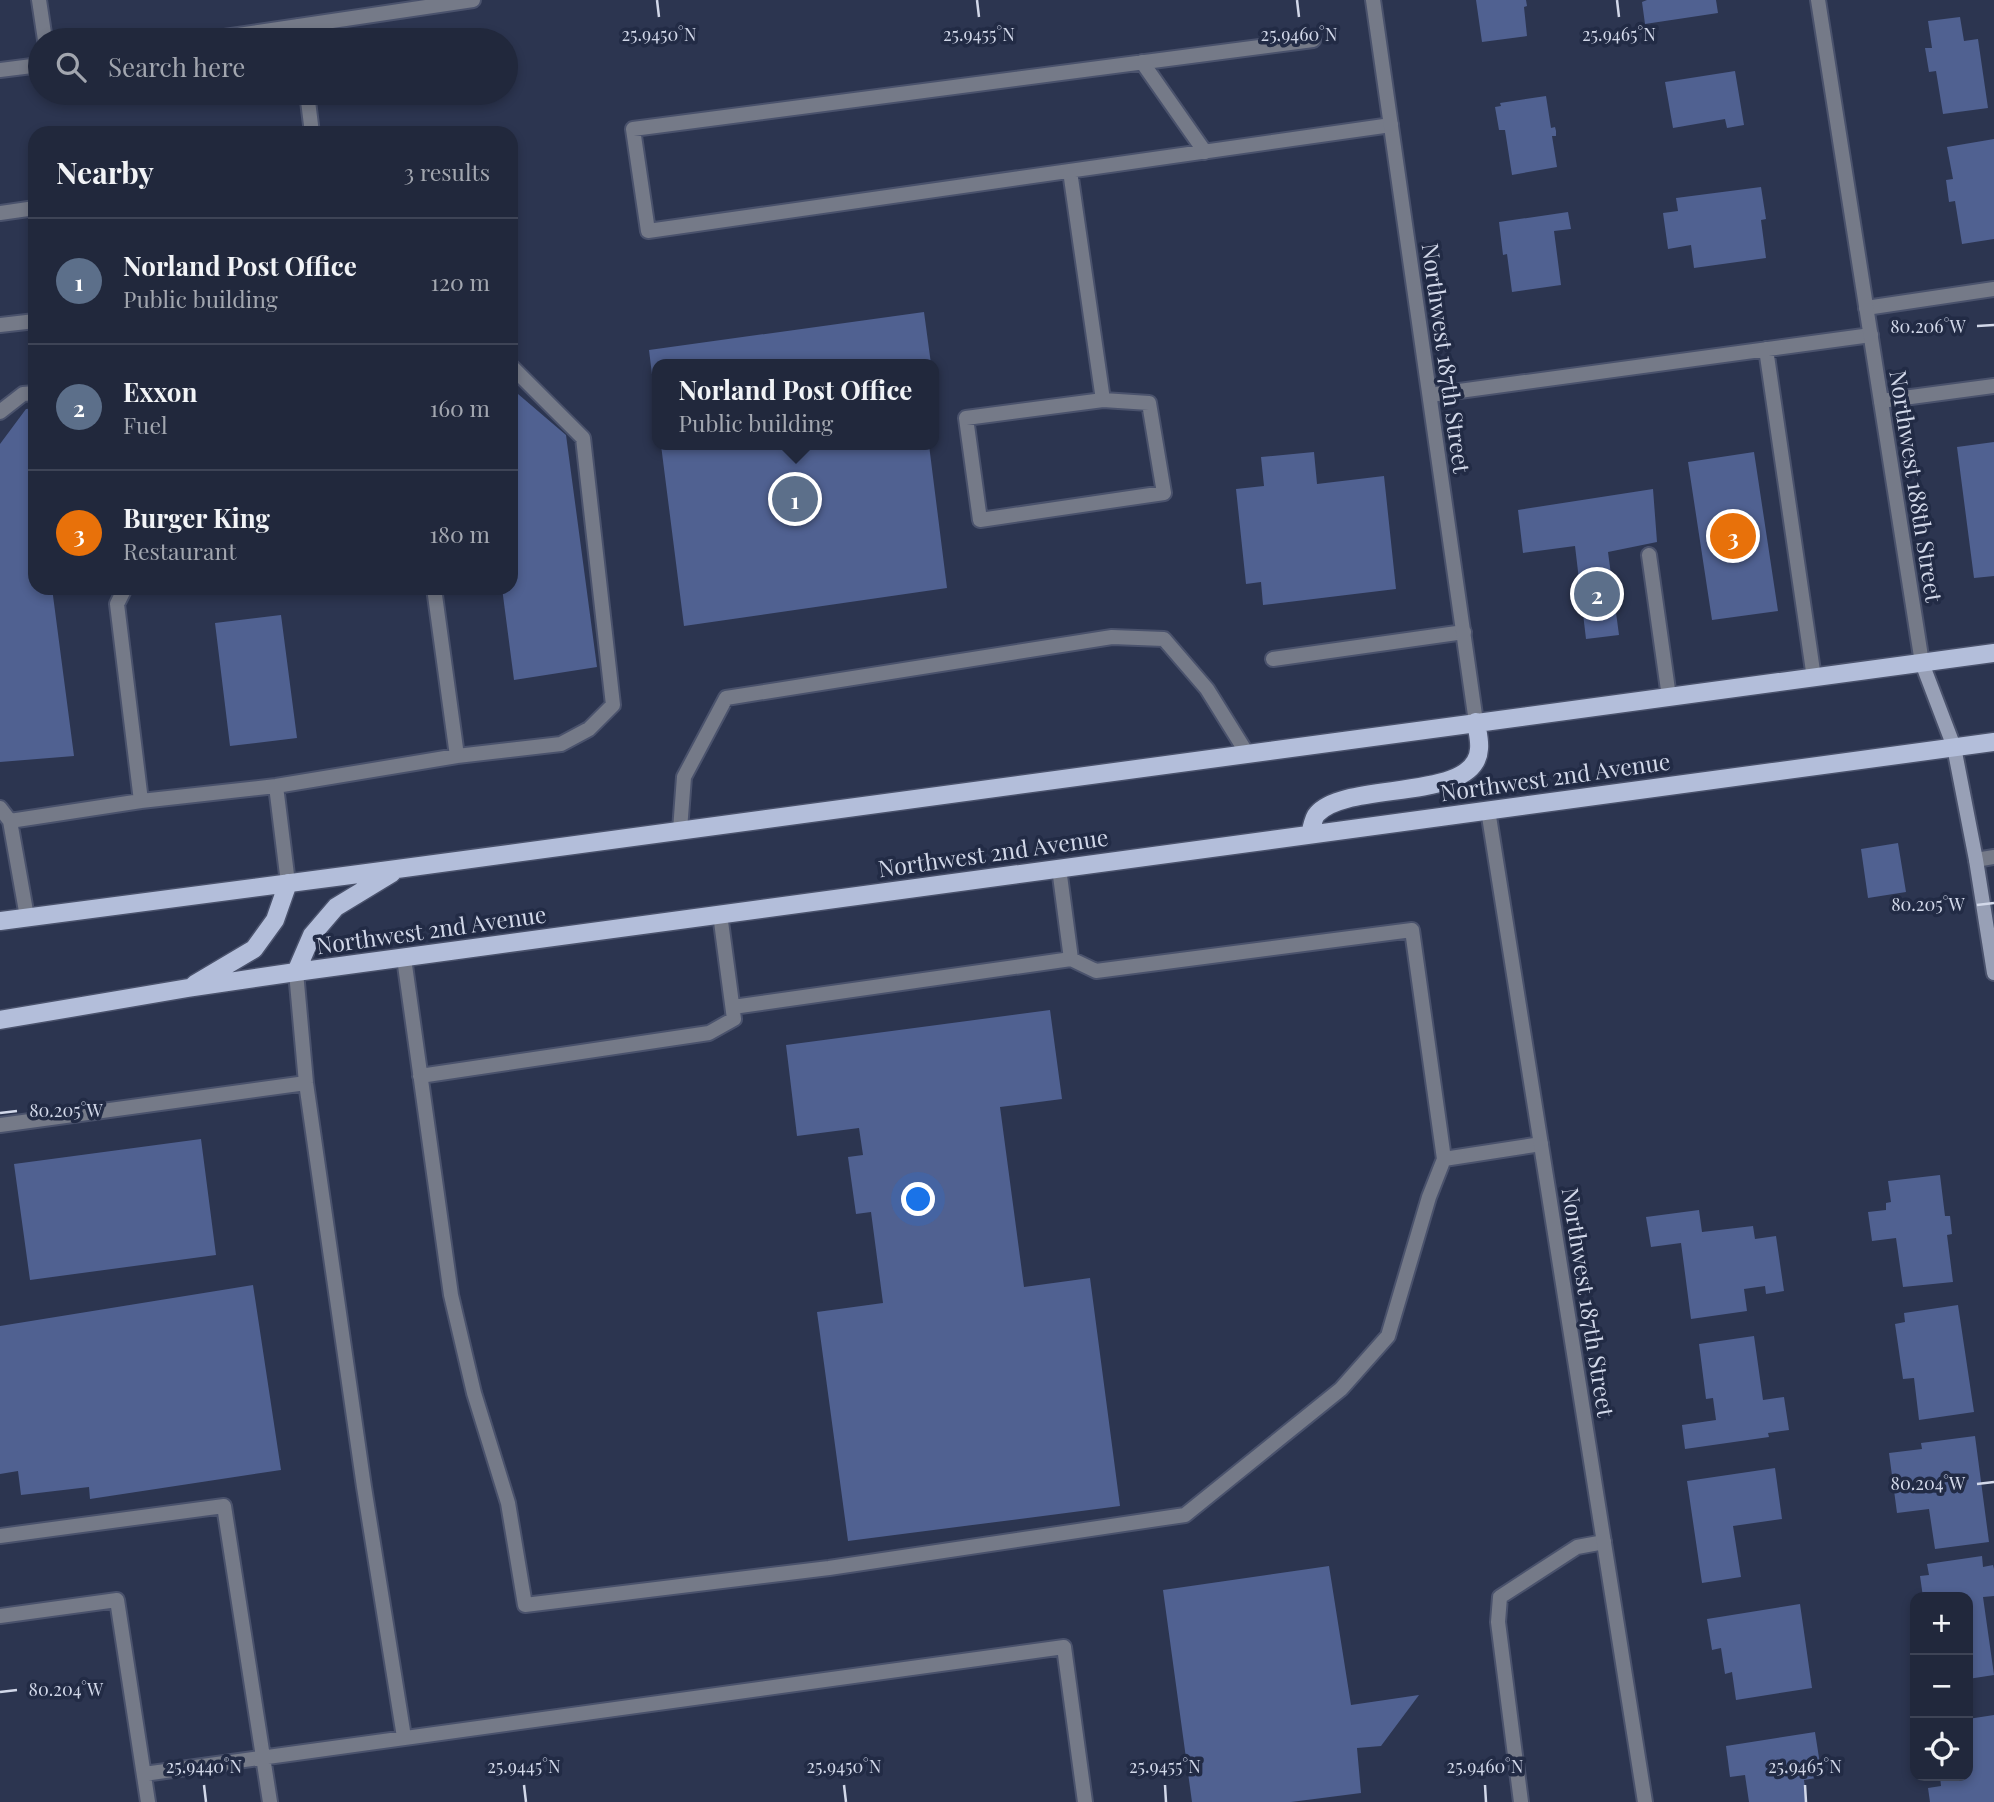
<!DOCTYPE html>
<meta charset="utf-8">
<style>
:root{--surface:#21283c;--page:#2d3447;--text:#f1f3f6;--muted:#a2a6af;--line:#3e4456;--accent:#ea580c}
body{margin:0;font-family:"Playfair Display",serif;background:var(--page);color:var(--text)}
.controls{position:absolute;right:21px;bottom:21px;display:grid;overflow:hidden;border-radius:14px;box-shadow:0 4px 10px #0003}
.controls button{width:63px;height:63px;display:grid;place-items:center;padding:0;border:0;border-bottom:2px solid var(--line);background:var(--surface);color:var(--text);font:35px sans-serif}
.you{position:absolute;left:919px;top:1200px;width:24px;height:24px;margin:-18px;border:5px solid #fff;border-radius:50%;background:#1a73e8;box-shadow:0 0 0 10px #1a73e833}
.badge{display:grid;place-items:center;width:46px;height:46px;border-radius:50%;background:var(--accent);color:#fff;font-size:23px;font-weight:700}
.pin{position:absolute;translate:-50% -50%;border:4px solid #fff;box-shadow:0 2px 7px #0006}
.popup{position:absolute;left:652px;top:359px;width:287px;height:91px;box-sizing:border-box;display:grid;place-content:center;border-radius:14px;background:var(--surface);filter:drop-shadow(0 2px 5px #0005);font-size:23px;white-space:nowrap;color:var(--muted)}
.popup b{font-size:26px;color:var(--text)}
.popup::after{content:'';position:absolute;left:50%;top:100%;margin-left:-14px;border:14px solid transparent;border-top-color:var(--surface)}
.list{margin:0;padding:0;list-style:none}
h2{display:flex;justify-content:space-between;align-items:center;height:91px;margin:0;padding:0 28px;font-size:30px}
h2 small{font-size:23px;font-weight:400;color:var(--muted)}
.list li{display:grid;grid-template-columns:46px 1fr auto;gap:21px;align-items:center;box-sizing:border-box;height:126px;padding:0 28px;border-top:2px solid var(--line)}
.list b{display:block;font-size:26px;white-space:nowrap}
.list p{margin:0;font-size:23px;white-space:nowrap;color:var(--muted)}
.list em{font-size:23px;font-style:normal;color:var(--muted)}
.icon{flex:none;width:38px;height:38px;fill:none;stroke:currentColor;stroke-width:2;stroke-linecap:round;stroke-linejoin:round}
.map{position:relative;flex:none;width:1994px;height:1802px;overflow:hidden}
.search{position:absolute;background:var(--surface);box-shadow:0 4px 10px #0003;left:28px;top:28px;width:490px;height:77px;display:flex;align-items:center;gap:18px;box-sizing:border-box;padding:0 24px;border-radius:38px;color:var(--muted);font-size:26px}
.panel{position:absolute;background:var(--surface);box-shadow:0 4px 10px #0003;left:28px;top:126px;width:490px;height:469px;border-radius:21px}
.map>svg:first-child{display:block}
.building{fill:#506191}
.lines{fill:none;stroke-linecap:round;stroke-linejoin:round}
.lane-casing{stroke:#4a526c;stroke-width:18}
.street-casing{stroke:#4a526c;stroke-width:18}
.secondary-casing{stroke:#4a526c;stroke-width:18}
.primary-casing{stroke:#4a526c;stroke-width:21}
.lane{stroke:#757a88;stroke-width:14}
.street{stroke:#757a88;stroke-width:14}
.secondary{stroke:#98a0b6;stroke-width:14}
.primary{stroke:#b3beda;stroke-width:18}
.ticks{fill:none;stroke:#d2d8e9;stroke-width:2.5}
.labels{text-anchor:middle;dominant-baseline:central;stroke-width:7;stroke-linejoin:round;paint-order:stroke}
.street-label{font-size:23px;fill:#d2d8e9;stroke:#222b45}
.ticks-label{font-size:18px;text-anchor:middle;fill:#d2d8e9;stroke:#222b45;stroke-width:7;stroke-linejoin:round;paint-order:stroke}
</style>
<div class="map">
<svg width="1994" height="1802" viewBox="0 0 1994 1802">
<rect width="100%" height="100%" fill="#2c3550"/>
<path class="building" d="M1476,0H1526L1527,6L1524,7L1527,36L1482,42Z
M1647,0H1716L1718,13L1645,24L1642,2Z
M1960,17L1964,41L1978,39L1988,108L1943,114L1936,71L1929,72L1925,48H1932L1928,21Z
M1735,71L1744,125L1727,128L1725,119L1673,128L1665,82Z
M1546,96L1551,128L1555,127L1556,131V136H1552L1557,167L1512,175L1505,130H1499L1495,107L1501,106L1500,103Z
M1994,139V239L1962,244L1955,201L1949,202L1946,180L1953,179L1947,147Z
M1761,187L1766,219L1761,220L1766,258L1694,268L1691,245L1668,249L1663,213L1678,211L1676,198Z
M1568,212L1571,229L1554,231L1561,285L1512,292L1507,254L1503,255L1499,222Z
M924,312L931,364H657L655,399L649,350Z
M511,388L566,435L597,667L514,680L502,588H511Z
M35,408V588H52L74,756L0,762V444L26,409Z
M1994,442V576L1974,578L1957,447Z
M661,445H929L947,588L684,626Z
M1314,452L1317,484L1384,476L1396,589L1263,605L1261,582L1246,584L1236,489L1264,486L1261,457Z
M1754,452L1778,611L1712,620L1688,462Z
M1653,489L1657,542L1608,552L1619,635L1586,639L1575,546L1523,553L1518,510Z
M281,615L297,738L230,746L215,623Z
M1898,843L1906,892L1868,898L1861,849Z
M1050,1010L1062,1099L1000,1107L1024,1287L1090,1278L1120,1506L848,1541L817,1312L883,1303L871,1212L856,1214L848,1157L863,1155L859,1128L797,1136L786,1045Z
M201,1139L216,1255L30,1280L14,1164Z
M1940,1175L1945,1216H1950L1952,1234L1947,1235L1953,1282L1903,1287L1896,1238L1872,1241L1868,1212L1886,1210V1203L1891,1202L1888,1181Z
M1699,1210L1702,1232L1753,1226L1755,1239L1776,1236L1784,1291L1766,1294L1765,1286L1744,1289L1747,1311L1691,1319L1681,1243L1651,1247L1646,1217Z
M253,1285L281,1470L90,1499L89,1487L21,1495L18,1471L0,1474V1326Z
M1958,1305L1974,1412L1919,1420L1914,1378L1903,1379L1895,1324L1905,1322L1904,1313Z
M1754,1336L1763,1400L1784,1397L1789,1430L1768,1433L1769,1437L1685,1449L1682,1425L1716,1420L1713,1398L1706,1399L1699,1344Z
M1975,1436L1989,1542L1935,1549L1929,1509L1897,1513L1889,1453L1922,1449L1921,1443Z
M1775,1468L1782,1519L1733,1526L1741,1577L1702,1583L1687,1481Z
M1982,1556L1983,1567L1993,1565L1994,1569V1596L1983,1597L1994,1675L1968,1679V1597H1923L1920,1576L1929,1575L1927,1564Z
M1329,1566L1351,1705L1419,1695L1381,1746L1357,1748L1361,1793L1291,1802H1192L1163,1590Z
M1800,1604L1812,1688L1736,1700L1732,1672L1725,1674L1721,1648L1712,1650L1707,1619Z
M1994,1715V1802H1930L1928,1788L1941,1786L1940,1776H1968V1719Z
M1815,1732L1822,1777L1804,1780L1807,1802H1749L1745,1775L1730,1777L1726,1746Z"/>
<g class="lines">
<defs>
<path id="lane" d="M299,26L300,40
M1313,40L633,129L648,231L1391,125
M1142,62L1205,152
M307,93L312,133
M1070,171L1103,400L1149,403L1164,493L980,520L966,418L1103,400
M0,213L35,208
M1866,308L1994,289
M0,325L35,321
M1766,349L1814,678
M1430,395L1871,335
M1881,401L1994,386
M0,412L23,394L35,393
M1649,555L1669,697
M125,588L117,604L141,801
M434,588L457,756
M1273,659L1464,632
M276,786L288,883
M0,808L10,821L27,917
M10,821L141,801L276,786L457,756L561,744L589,729L613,705L583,438L511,366
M680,830L684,777L726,698L1112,637L1164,639L1207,689L1248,755
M1976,860L1994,857
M1059,868L1071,959L1096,971L1412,930L1444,1159
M404,958L451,1295L474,1393L508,1503L525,1605L829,1568L1185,1515L1341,1389L1388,1336L1429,1197L1444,1159L1541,1144
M296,972L306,1083L364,1487L404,1737
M733,1007L1071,959
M420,1076L709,1033L734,1019L720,914
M0,1125L306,1083
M0,1536L224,1506L270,1802
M0,1616L117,1600L148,1802
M144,1774L1064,1647L1085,1802
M1521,1802L1498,1622L1500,1597L1577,1547L1604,1542"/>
<path id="street" d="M39,0L45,40
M1373,0L1476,722
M1818,0L1922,663
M204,40L473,0
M0,70L40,65
M1488,810L1645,1802"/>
<path id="secondary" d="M1922,663L1954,747L1976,860L1994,973"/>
<path id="primary" d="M1310,834C1312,828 1313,818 1317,814C1346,780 1476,803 1479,749C1480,740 1477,730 1476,722
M0,921L397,869L1994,653
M296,972L312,935L336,907L392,873
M195,984L254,949L275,920L288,883
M0,1020L188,988L296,972L1994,742"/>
</defs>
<use href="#lane" class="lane-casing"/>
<use href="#street" class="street-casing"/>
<use href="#secondary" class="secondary-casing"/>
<use href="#primary" class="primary-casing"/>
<use href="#lane" class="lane"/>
<use href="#street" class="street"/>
<use href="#secondary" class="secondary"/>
<use href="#primary" class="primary"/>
</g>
<path class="ticks" d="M657,0L659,17M977,0L979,17M1297,0L1299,17M1617,0L1619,17M1977,326L1994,325M1977,905L1994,903M0,1113L17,1111M1977,1484L1994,1482M0,1692L17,1690M204,1785L206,1802M524,1785L526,1802M844,1785L846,1802M1165,1785L1166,1802M1485,1785L1486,1802M1805,1785L1806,1802"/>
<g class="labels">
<g class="street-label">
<text transform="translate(1447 358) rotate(82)">Northwest 187th Street</text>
<text transform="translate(1917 486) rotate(81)">Northwest 188th Street</text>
<text transform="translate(1555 776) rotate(-8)">Northwest 2nd Avenue</text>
<text transform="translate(993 852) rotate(-8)">Northwest 2nd Avenue</text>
<text transform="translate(431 929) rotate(-8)">Northwest 2nd Avenue</text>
<text transform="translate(1589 1302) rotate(81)">Northwest 187th Street</text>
</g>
</g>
<g class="ticks-label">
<text x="659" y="41">25.9450°N</text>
<text x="979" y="41">25.9455°N</text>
<text x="1299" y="41">25.9460°N</text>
<text x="1619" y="41">25.9465°N</text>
<text x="1928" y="333">80.206°W</text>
<text x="1928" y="911">80.205°W</text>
<text x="66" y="1117">80.205°W</text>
<text x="1928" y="1490">80.204°W</text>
<text x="66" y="1696">80.204°W</text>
<text x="204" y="1773">25.9440°N</text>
<text x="524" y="1773">25.9445°N</text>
<text x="844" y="1773">25.9450°N</text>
<text x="1165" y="1773">25.9455°N</text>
<text x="1485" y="1773">25.9460°N</text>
<text x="1805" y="1773">25.9465°N</text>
</g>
</svg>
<div class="controls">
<button>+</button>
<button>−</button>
<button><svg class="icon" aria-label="locate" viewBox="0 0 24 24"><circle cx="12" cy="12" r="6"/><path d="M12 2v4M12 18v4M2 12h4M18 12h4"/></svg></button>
</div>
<div class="you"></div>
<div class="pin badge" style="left:795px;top:499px;background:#5c6f8a">1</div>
<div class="popup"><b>Norland Post Office</b>Public building</div>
<div class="pin badge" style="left:1597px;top:594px;background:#5c6f8a">2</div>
<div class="pin badge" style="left:1733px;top:536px;background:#e8710a">3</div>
<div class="search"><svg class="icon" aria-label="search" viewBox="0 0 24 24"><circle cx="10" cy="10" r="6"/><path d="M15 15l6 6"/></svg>Search here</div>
<section class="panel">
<h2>Nearby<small>3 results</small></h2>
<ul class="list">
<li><span class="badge" style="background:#5c6f8a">1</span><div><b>Norland Post Office</b><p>Public building</p></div><em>120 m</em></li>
<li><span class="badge" style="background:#5c6f8a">2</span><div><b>Exxon</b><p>Fuel</p></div><em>160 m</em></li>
<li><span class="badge" style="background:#e8710a">3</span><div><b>Burger King</b><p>Restaurant</p></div><em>180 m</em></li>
</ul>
</section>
</div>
